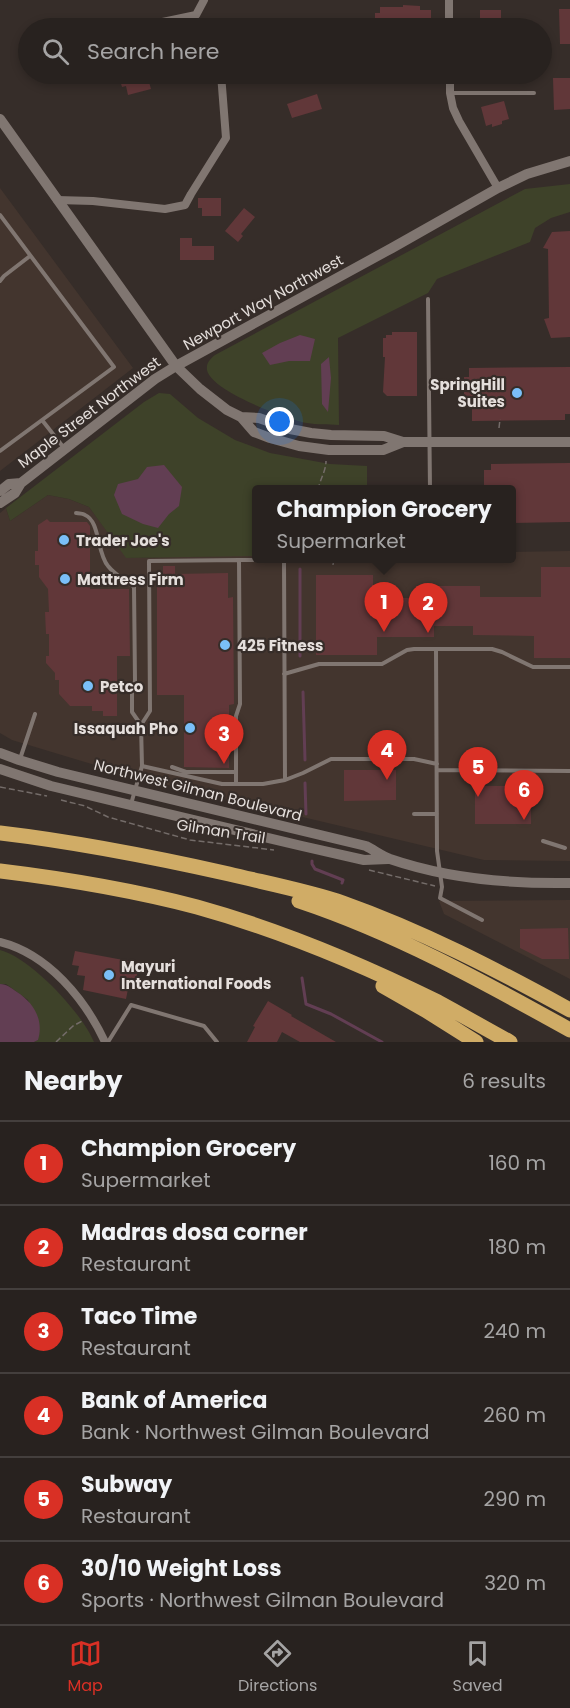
<!DOCTYPE html>
<meta charset="utf-8">
<style>
:root{--surface:#28221f;--page:#302a28;--text:#f1f3f6;--muted:#a5a4a4;--line:#443f3d;--accent:#d93025}
body{margin:0;font-family:Poppins,sans-serif;background:var(--page);color:var(--text)}
.you{position:absolute;left:280px;top:422px;width:21px;height:21px;margin:-15px;border:4px solid #fff;border-radius:50%;background:#1a73e8;box-shadow:0 0 0 9px #1a73e833}
.badge{display:grid;place-items:center;width:39px;height:39px;border-radius:50%;background:var(--accent);color:#fff;font-size:20px;font-weight:700}
.pin{position:absolute;translate:-50% -50px;filter:drop-shadow(0 2px 3px #0008)}
.pin::after{content:'';position:absolute;top:32px;width:21px;height:18px;background:inherit;clip-path:polygon(0 0,100% 0,50% 100%)}
.popup{position:absolute;left:252px;top:485px;width:264px;height:78px;box-sizing:border-box;display:grid;place-content:center;border-radius:6px;background:var(--surface);filter:drop-shadow(0 2px 4px #0005);font-size:20px;white-space:nowrap;color:var(--muted)}
.popup b{font-size:22px;color:var(--text)}
.popup::after{content:'';position:absolute;left:50%;top:100%;margin-left:-12px;border:12px solid transparent;border-top-color:var(--surface)}
.list{margin:0;padding:0;list-style:none}
h2{display:flex;justify-content:space-between;align-items:center;height:78px;margin:0;padding:0 24px;font-size:26px}
h2 small{font-size:20px;font-weight:400;color:var(--muted)}
.list li{display:grid;grid-template-columns:39px 1fr auto;gap:18px;align-items:center;box-sizing:border-box;height:84px;padding:0 24px;border-top:2px solid var(--line)}
.list b{display:block;font-size:22px;white-space:nowrap}
.list p{margin:0;font-size:20px;white-space:nowrap;color:var(--muted)}
.list em{font-size:20px;font-style:normal;color:var(--muted)}
.icon{flex:none;width:33px;height:33px;fill:none;stroke:currentColor;stroke-width:2;stroke-linecap:round;stroke-linejoin:round}
.map{position:relative;flex:none;width:570px;height:1042px;overflow:hidden}
.search{position:absolute;background:var(--surface);box-shadow:0 3px 9px #0003;left:18px;right:18px;top:18px;height:66px;display:flex;align-items:center;gap:15px;box-sizing:border-box;padding:0 21px;border-radius:33px;color:var(--muted);font-size:22px}
.sheet{height:582px;background:var(--surface)}
nav{display:flex;justify-content:space-around;align-items:center;box-sizing:border-box;height:84px;border-top:2px solid var(--line);background:var(--surface);font-size:16px;color:var(--muted)}
nav a{display:grid;justify-items:center;gap:3px}
nav .on{color:var(--accent)}
.map>svg:first-child{display:block}
.built{fill:#43352e}
.green{fill:#3e4229}
.water{fill:#623e53}
.lines{fill:none;stroke-linecap:round;stroke-linejoin:round}
.stream{stroke:#623e53;stroke-width:3}
.building{fill:#613739}
.path{stroke:#746c69;stroke-width:1.5;stroke-dasharray:6 3;stroke-linecap:butt}
.lane{stroke:#807671;stroke-width:4}
.street{stroke:#807671;stroke-width:8}
.secondary{stroke:#807671;stroke-width:10}
.highway{stroke:#d0ac66;stroke-width:15}
.poi-dot{fill:#7abff8;stroke:#362d29;stroke-width:2}
.labels{text-anchor:middle;dominant-baseline:central;stroke-width:4.5;stroke-linejoin:round;paint-order:stroke}
.street-label{font-size:15px;fill:#e5dfdc;stroke:#362d29}
.poi-label{font-size:15px;font-weight:bold;fill:#e5dfdc;stroke:#362d29;text-anchor:start}
</style>
<div class="map">
<svg width="570" height="1042" viewBox="0 0 570 1042">
<rect width="100%" height="100%" fill="#362d29"/>
<path class="built" d="M0,188L133,368L0,471Z
M48,495L69,499L89,507L127,558L256,555V558H512V552L570,551V861L484,860L138,778L12,740L0,733V513L6,508L10,521Z
M570,900V979L444,914L439,901Z"/>
<path class="green" d="M570,184V212L551,218L535,228L530,242L437,279L428,293L338,338L339,425C328,424 317,425 307,423C286,419 211,391 207,370C206,363 210,359 215,355L525,189Z
M159,393L170,394L198,418L235,440L270,453L330,464L367,466V489L256,490V556L126,558L89,507L69,499L48,495L10,521L6,508L144,402Z
M0,950C31,958 82,1013 94,1042H34L38,1040L28,1000L6,984H0Z"/>
<path class="water" d="M300,335L315,339L310,361H289L270,365L262,353L280,343Z
M329,357L331,378L328,412L322,404L321,364Z
M164,465L182,487L179,506L169,514L158,528L143,524L122,514L114,495L118,484L138,479L147,467Z
M0,984C7,984 11,988 17,992C34,1003 44,1020 38,1040L34,1042H0Z"/>
<g class="lines">
<path class="stream" d="M300,656V569
M303,692L305,760
M305,783L306,814
M312,861V864L315,869L343,880L342,883
M302,978L306,1004L331,1014L382,1042"/>
</g>
<path class="building" d="M403,5L420,6V10H431V28H375V13H380V7H403Z
M559,9H570V44H560Z
M480,10H501V23L480,24Z
M134,74H150L151,81L149,82L151,89L128,95L126,86L122,87L119,77Z
M553,78H570V109L554,110Z
M317,94L322,109L292,118L287,104Z
M504,101L509,119L502,121V124L492,127V124L486,126L481,107Z
M198,198H221V216H202V208H198Z
M244,208L255,217L241,234L243,236L238,242L225,231Z
M570,231V337L551,338L544,319L549,318L548,249L543,248L552,232Z
M180,238H192V246H214V260H180Z
M392,332H417V396H387L383,392L385,357H383V338H386V335H392Z
M570,367V414H565V420L472,421V404H464V377H469V368Z
M570,463V522L512,523V489H484V470H491V464Z
M47,519L50,522H87L90,526V589H129L130,656H117V716H103V711H92V706H70L59,694V680H55V673L46,663V656H49V634H46L45,612H49L48,589L39,577V565H35V551H38V525Z
M163,566H175V574L228,573V598L233,597L234,704L229,705V768L184,767V695H157V573H163Z
M541,567H570V658H534V636L473,635V626H434V637H377V655H316V575H373V598H416V586H480V597H541Z
M344,770H396V800L344,801Z
M475,786H531V824H475Z
M568,928L569,959H542L520,948V929Z
M75,951L134,962L132,973L137,974L134,990L128,989L126,999L83,990L85,976L77,975L79,966L72,965Z
M268,1001L292,1015L291,1016L336,1042H300L282,1032L277,1042H247L255,1027L253,1026Z"/>
<g class="lines">
<path class="path" d="M499,428L500,419
M318,490C320,479 326,471 326,461
M333,565L334,558
M0,787L47,796
M61,800L85,806L108,817L190,840L274,850
M369,870L435,886
M56,1042L73,1026L84,1020"/>
<path class="lane" d="M451,93H534
M0,215L114,367L0,451
M0,281L4,276L30,256
M428,299L430,490
M42,420L64,448
M76,513C77,513 85,514 85,515C100,521 97,554 108,566C114,574 126,581 134,587L135,681L132,689V712L141,725
M436,649L437,851L442,887L440,898L482,920
M284,674L319,664H382L407,650L414,649H492L502,652L533,667H570
M20,759L35,714
M142,766L222,784H236V716L240,704L239,560H284L285,780L263,784H236
M172,767L186,772H235
M437,770L570,771
M285,780L303,773L331,759H414L437,764
M131,804L142,766L141,725L150,711L149,561L239,560
M414,814H437
M543,841L565,848
M108,1042L131,1005L204,1026L217,1042"/>
<path class="street" d="M449,0V28
M134,28L196,15L204,0
M450,74V93L453,108L459,121L498,188
M57,200L93,201L165,209L185,205L191,194L226,138L221,74
M0,942C48,954 85,999 105,1042"/>
<path class="secondary" d="M0,119L176,366L200,389L227,410L241,417L254,432L270,438L299,446L329,450H383L403,442
M241,417L259,418L290,429L311,433L331,435L384,436L403,442H570
M0,491L9,484L21,483
M0,503L15,493L21,483L155,379L176,366L392,248L498,188L527,174L570,161
M0,753L19,760L58,772L366,846C374,850 382,856 390,859C448,879 510,884 570,883
M0,769L51,786L302,846L364,860L388,859"/>
<path class="highway" d="M0,833C77,842 153,857 229,874C266,883 308,891 343,903C422,931 497,970 570,1010
M0,871C66,879 132,890 197,907C280,930 361,964 438,1002C462,1015 486,1029 510,1042
M299,901C395,933 482,981 570,1030
M383,986L425,1010L476,1042"/>
</g>
<g class="poi-dot">
<circle cx="517" cy="393" r="6"/>
<circle cx="64" cy="540" r="6"/>
<circle cx="65" cy="579" r="6"/>
<circle cx="225" cy="645" r="6"/>
<circle cx="88" cy="686" r="6"/>
<circle cx="190" cy="728" r="6"/>
<circle cx="109" cy="975" r="6"/>
</g>
<g class="labels">
<g class="street-label">
<text transform="translate(263 302) rotate(-29)">Newport Way Northwest</text>
<text transform="translate(89 412) rotate(-37)">Maple Street Northwest</text>
<text transform="translate(198 790) rotate(14)">Northwest Gilman Boulevard</text>
<text transform="translate(221 831) rotate(9)">Gilman Trail</text>
</g>
<g class="poi-label">
<text x="505" y="384" text-anchor="end">SpringHill<tspan x="505" dy="17">Suites</tspan></text>
<text x="76" y="540">Trader Joe's</text>
<text x="77" y="579">Mattress Firm</text>
<text x="237" y="645">425 Fitness</text>
<text x="100" y="686">Petco</text>
<text x="178" y="728" text-anchor="end">Issaquah Pho</text>
<text x="121" y="966">Mayuri<tspan x="121" dy="17">International Foods</tspan></text>
</g>
</g>
</svg>
<div class="you"></div>
<div class="pin badge" style="left:384px;top:632px">1</div>
<div class="popup"><b>Champion Grocery</b>Supermarket</div>
<div class="pin badge" style="left:428px;top:633px">2</div>
<div class="pin badge" style="left:224px;top:764px">3</div>
<div class="pin badge" style="left:387px;top:780px">4</div>
<div class="pin badge" style="left:478px;top:797px">5</div>
<div class="pin badge" style="left:524px;top:820px">6</div>
<div class="search"><svg class="icon" aria-label="search" viewBox="0 0 24 24"><circle cx="10" cy="10" r="6"/><path d="M15 15l6 6"/></svg>Search here</div>
</div>
<section class="sheet">
<h2>Nearby<small>6 results</small></h2>
<ul class="list">
<li><span class="badge">1</span><div><b>Champion Grocery</b><p>Supermarket</p></div><em>160 m</em></li>
<li><span class="badge">2</span><div><b>Madras dosa corner</b><p>Restaurant</p></div><em>180 m</em></li>
<li><span class="badge">3</span><div><b>Taco Time</b><p>Restaurant</p></div><em>240 m</em></li>
<li><span class="badge">4</span><div><b>Bank of America</b><p>Bank · Northwest Gilman Boulevard</p></div><em>260 m</em></li>
<li><span class="badge">5</span><div><b>Subway</b><p>Restaurant</p></div><em>290 m</em></li>
<li><span class="badge">6</span><div><b>30/10 Weight Loss</b><p>Sports · Northwest Gilman Boulevard</p></div><em>320 m</em></li>
</ul>
</section>
<nav>
<a class="on"><svg class="icon" aria-label="map" viewBox="0 0 24 24"><path d="M3 6l6-2 6 2 6-2v14l-6 2-6-2-6 2zM9 4v14M15 6v14"/></svg>Map</a>
<a><svg class="icon" aria-label="directions" viewBox="0 0 24 24"><path d="M12 3l9 9-9 9-9-9zM9 14v-3h6M13 9l2 2-2 2"/></svg>Directions</a>
<a><svg class="icon" aria-label="saved" viewBox="0 0 24 24"><path d="M7 4h10v16l-5-4-5 4z"/></svg>Saved</a>
</nav>
